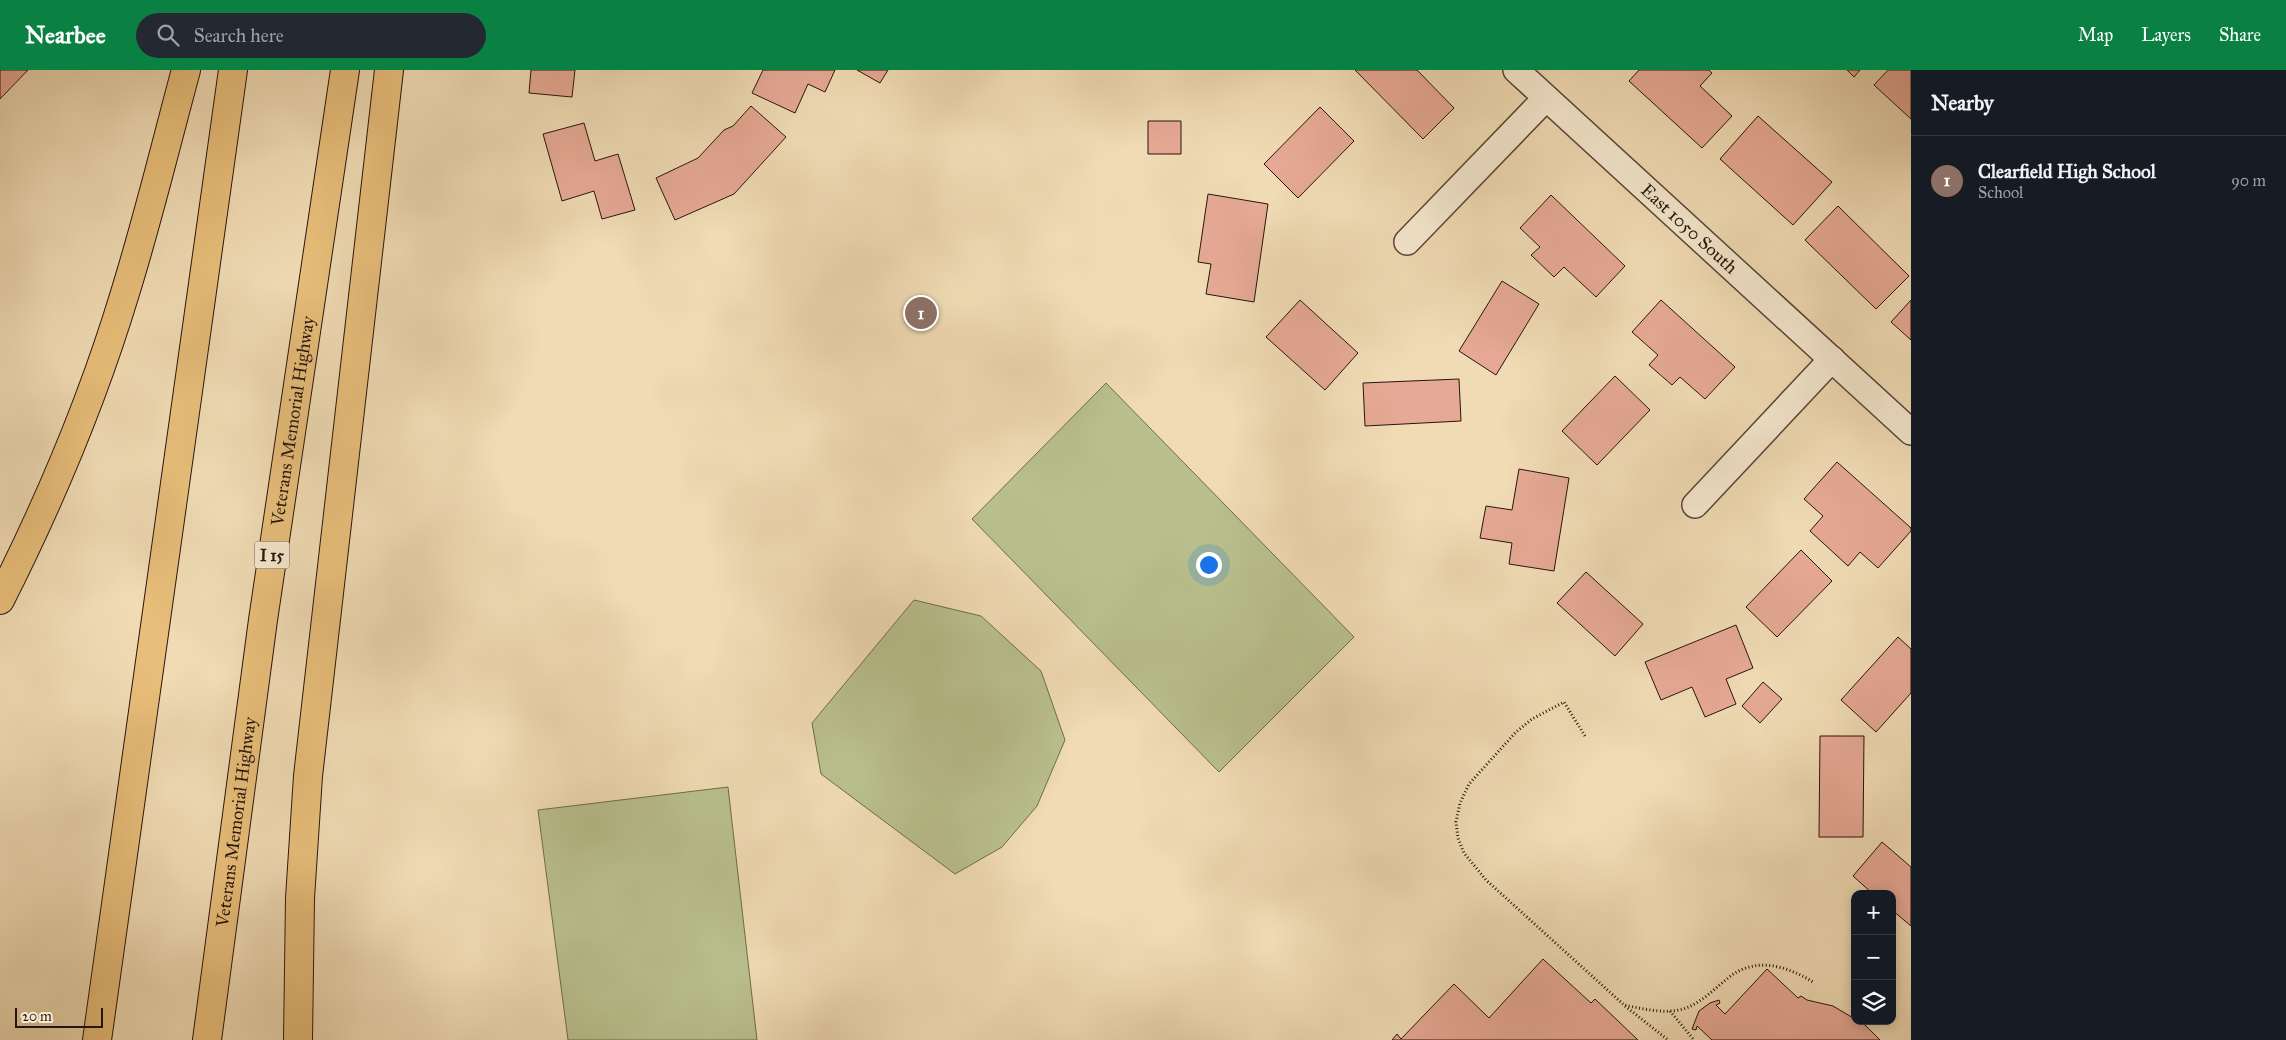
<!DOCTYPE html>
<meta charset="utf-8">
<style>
:root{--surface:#171b24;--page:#242831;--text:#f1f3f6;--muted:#9ea1a6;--line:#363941;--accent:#0b8043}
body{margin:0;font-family:"IM FELL Great Primer",serif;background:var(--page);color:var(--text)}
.controls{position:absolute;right:15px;bottom:15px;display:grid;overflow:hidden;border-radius:10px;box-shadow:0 2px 12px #0003}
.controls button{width:45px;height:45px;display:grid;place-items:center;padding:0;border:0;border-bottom:1px solid var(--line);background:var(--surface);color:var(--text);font:25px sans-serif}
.scale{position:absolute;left:15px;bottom:12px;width:88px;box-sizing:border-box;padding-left:5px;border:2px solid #27150e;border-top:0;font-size:14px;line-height:18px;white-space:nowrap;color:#27150e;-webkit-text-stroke:4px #f5e8ce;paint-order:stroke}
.you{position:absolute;left:1208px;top:494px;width:18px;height:18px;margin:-12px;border:4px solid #fff;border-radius:50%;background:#1a73e8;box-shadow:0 0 0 8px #1a73e833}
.badge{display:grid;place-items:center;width:32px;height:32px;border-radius:50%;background:var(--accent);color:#fff;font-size:16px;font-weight:700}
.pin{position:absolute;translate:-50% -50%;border:2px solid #fff;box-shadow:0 1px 5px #0006}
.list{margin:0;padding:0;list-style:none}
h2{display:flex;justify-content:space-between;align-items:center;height:65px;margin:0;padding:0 20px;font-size:21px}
h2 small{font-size:16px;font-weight:400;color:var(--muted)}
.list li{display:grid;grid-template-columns:32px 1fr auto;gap:15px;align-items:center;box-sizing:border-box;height:90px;padding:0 20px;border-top:1px solid var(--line)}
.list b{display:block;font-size:19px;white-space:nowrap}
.list p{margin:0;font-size:16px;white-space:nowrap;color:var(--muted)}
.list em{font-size:16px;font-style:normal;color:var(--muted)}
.icon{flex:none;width:28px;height:28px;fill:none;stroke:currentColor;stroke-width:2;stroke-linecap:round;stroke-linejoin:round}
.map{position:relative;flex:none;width:1911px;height:970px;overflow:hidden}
header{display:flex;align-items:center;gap:30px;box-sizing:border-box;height:70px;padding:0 25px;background:var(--accent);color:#fff}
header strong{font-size:24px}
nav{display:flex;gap:28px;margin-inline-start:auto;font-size:18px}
.search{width:350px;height:45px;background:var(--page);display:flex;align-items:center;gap:12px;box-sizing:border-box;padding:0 18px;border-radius:28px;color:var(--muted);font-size:19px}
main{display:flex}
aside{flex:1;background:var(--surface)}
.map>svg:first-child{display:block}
.green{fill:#b9c08d;stroke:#706a4e}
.building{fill:#e6a995;stroke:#27150e}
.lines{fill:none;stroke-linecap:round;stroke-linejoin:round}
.street-casing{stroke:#594638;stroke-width:28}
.highway-casing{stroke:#27150e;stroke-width:30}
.path{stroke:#27150e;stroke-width:3;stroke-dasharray:1 2.5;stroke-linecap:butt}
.street{stroke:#f5e8ce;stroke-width:25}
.highway{stroke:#e8be7a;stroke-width:28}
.labels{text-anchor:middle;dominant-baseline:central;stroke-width:4.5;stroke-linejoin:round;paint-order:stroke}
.shield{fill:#f5e8ce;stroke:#655448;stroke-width:1}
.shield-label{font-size:16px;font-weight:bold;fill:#27150e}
.street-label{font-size:18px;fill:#27150e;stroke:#f5e8ce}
</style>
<header>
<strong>Nearbee</strong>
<div class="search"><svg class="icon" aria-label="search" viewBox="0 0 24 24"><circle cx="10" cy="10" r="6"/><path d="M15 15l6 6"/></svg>Search here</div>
<nav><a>Map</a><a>Layers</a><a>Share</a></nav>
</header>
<main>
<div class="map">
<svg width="1911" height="970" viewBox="0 0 1911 970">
<rect width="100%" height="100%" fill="#f0dbb4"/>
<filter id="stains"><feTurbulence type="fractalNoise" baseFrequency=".004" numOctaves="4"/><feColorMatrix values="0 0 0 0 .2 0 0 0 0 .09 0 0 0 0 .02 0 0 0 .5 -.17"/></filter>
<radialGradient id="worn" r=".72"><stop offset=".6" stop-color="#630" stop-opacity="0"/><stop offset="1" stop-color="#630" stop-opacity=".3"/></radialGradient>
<path class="green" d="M1106,313L1354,567L1219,702L972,449Z
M914,530L981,546L1041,601L1065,670L1037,736L1002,777L955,804L821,704L812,653Z
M728,717L757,970H568L538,740Z"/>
<path class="building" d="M0,0H28L0,29Z
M531,0H575L572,27L529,23Z
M763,0H835L825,22L808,14L795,43L752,23Z
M857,0H888L880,13Z
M1355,0H1417L1454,38L1423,69Z
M1639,0H1709L1712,3L1700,16L1732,46L1702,78L1629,11Z
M1847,0H1860L1854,7Z
M1888,0H1911V49L1874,15Z
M751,36L786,67L734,124L675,150L656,108L698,88L724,60L733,56Z
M1320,37L1354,71L1298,128L1264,94Z
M1758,46L1832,112L1793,155L1720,89Z
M1148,51H1181V84H1148Z
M584,53L595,91L618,84L635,140L602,149L594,121L562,131L543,64Z
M1208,124L1268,134L1254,232L1206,224L1211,194L1198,192Z
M1551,125L1625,196L1596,227L1564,197L1554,207L1531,185L1540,177L1520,158Z
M1838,136L1909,206L1876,239L1805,170Z
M1502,211L1539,234L1496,305L1459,281Z
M1300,230L1358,283L1325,320L1266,267Z
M1661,230L1735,297L1705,329L1680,307L1672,315L1649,295L1658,285L1632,262Z
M1911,230V270L1891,252Z
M1615,306L1650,340L1597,395L1562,361Z
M1459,309L1461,351L1365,356L1363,313Z
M1837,392L1911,458V461L1878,498L1860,482L1848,496L1810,461L1823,446L1804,429Z
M1519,399L1569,408L1554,501L1509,494L1512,473L1480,468L1486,436L1512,440Z
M1801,480L1832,511L1777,567L1746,537Z
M1586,502L1643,554L1615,586L1557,533Z
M1736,555L1753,598L1726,609L1736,634L1705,647L1692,617L1661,630L1645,592Z
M1898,567L1911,579V623L1876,662L1841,630Z
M1763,612L1782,629L1760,653L1742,636Z
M1820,666H1864L1863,767H1819Z
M1882,772L1911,797V856L1892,840V824H1873L1853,806Z
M1543,889L1591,933L1595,929L1638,970H1392L1397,964L1401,969L1454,914L1489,948Z
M1767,899L1798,928L1801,926L1807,930L1833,936L1855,949V951L1865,955L1880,970H1712L1697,956L1696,960L1692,959L1699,941L1710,933L1719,930L1720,933L1716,935L1725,944Z"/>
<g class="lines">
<defs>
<g id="street">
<path id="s1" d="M1516,0L1911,362"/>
<path d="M1407,172L1546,28"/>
<path d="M1695,435L1832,289"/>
</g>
<g id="highway">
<path d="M0,530C50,431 93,329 125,223C148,149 166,74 186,0"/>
<path d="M97,970L233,0"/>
<path id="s2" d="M207,970L263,550L345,0"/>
<path d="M298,970L300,828L308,706L389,0"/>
</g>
</defs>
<use href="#street" class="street-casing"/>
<use href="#highway" class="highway-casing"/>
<path class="path" d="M1585,666L1564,632L1532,649L1516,662L1469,714L1460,733L1456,752L1458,768L1464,783L1486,810L1624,935C1644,939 1667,945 1686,938C1702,932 1714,919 1727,909C1754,886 1785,895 1813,912
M1625,936L1668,970
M1670,941L1694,970"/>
<use href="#street" class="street"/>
<use href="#highway" class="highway"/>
</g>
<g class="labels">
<rect class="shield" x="254.5" y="471.5" width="35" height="27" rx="4"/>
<g class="shield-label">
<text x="272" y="485">I 15</text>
</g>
<g class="street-label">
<text stroke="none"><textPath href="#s1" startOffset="235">East 1050 South</textPath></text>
<text stroke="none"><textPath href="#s2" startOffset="625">Veterans Memorial Highway</textPath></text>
<text stroke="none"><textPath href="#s2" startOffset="220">Veterans Memorial Highway</textPath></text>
</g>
</g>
<rect width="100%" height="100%" filter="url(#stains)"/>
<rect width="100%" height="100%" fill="url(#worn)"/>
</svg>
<div class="controls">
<button>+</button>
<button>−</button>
<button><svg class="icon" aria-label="layers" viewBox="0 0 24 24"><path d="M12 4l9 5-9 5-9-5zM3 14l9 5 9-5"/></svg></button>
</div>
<div class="scale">20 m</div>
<div class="you"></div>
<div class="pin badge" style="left:921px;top:243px;background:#8d6e63">1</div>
</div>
<aside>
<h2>Nearby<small></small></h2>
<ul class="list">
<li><span class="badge" style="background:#8d6e63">1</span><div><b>Clearfield High School</b><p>School</p></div><em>90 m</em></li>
</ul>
</aside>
</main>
